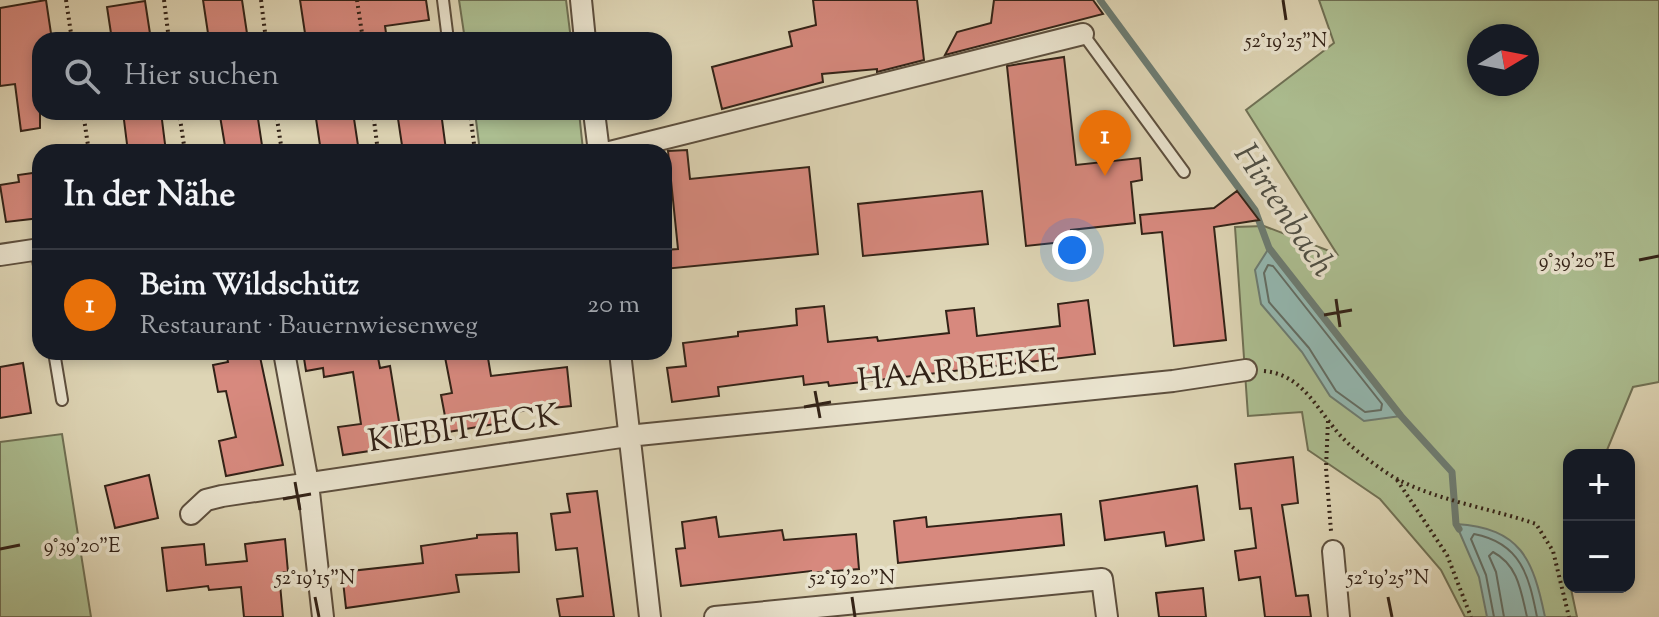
<!DOCTYPE html>
<html lang="de">
<meta charset="utf-8">
<style>
:root{--surface:#171b24;--page:#20242c;--text:#f1f3f6;--muted:#9ea1a6;--line:#363941;--accent:#c59692}
body{margin:0;font-family:"Sorts Mill Goudy",serif;background:var(--page);color:var(--text)}
.controls{position:absolute;right:24px;bottom:24px;display:grid;overflow:hidden;border-radius:16px;box-shadow:0 4px 12px #0003}
.controls button{width:72px;height:72px;display:grid;place-items:center;padding:0;border:0;border-bottom:2px solid var(--line);background:var(--surface);color:var(--text);font:40px sans-serif}
.compass{position:absolute;left:1467px;top:24px;width:72px;height:72px;border-radius:50%;background:var(--surface);box-shadow:0 4px 12px #0003;rotate:80deg}
.you{position:absolute;left:1072px;top:250px;width:28px;height:28px;margin:-20px;border:6px solid #fff;border-radius:50%;background:#1a73e8;box-shadow:0 0 0 12px #1a73e833}
.badge{display:grid;place-items:center;width:52px;height:52px;border-radius:50%;background:var(--accent);color:#fff;font-size:26px;font-weight:700}
.pin{position:absolute;translate:-50% -66px;filter:drop-shadow(0 2px 4px #0008)}
.pin::after{content:'';position:absolute;top:42px;width:28px;height:24px;background:inherit;clip-path:polygon(0 0,100% 0,50% 100%)}
.list{margin:0;padding:0;list-style:none}
h2{display:flex;justify-content:space-between;align-items:center;height:104px;margin:0;padding:0 32px;font-size:34px}
h2 small{font-size:26px;font-weight:400;color:var(--muted)}
.list li{display:grid;grid-template-columns:52px 1fr auto;gap:24px;align-items:center;box-sizing:border-box;height:112px;padding:0 32px;border-top:2px solid var(--line)}
.list b{display:block;font-size:30px;white-space:nowrap}
.list p{margin:0;font-size:26px;white-space:nowrap;color:var(--muted)}
.list em{font-size:26px;font-style:normal;color:var(--muted)}
.icon{flex:none;width:44px;height:44px;fill:none;stroke:currentColor;stroke-width:2;stroke-linecap:round;stroke-linejoin:round}
.map{position:relative;flex:none;width:1659px;height:617px;overflow:hidden}
.search{position:absolute;background:var(--surface);box-shadow:0 4px 12px #0003;left:32px;top:32px;width:640px;height:88px;display:flex;align-items:center;gap:20px;box-sizing:border-box;padding:0 28px;border-radius:24px;color:var(--muted);font-size:30px}
.panel{position:absolute;background:var(--surface);box-shadow:0 4px 12px #0003;left:32px;top:144px;width:640px;height:216px;border-radius:24px}
.map>svg:first-child{display:block}
.green{fill:#acbe91;stroke:#6f7054;stroke-width:2;fill-rule:evenodd}
.water{fill:#93b8b1;stroke:#6c7c73;stroke-width:2}
.lines{fill:none;stroke-linecap:round;stroke-linejoin:round}
.shore{stroke:#626d64;stroke-width:2}
.stream{stroke:#6c7c73;stroke-width:7}
.building{fill:#d7897e;stroke:#322217;stroke-width:2}
.lane-casing{stroke:#5d4f3e;stroke-width:14}
.street-casing{stroke:#5d4f3e;stroke-width:24}
.path{stroke:#322217;stroke-width:4;stroke-dasharray:2 4;stroke-linecap:butt}
.lane{stroke:#eae4cf;stroke-width:10}
.street{stroke:#eae4cf;stroke-width:20}
.ticks{fill:none;stroke:#322217;stroke-width:3}
.labels{text-anchor:middle;dominant-baseline:central;stroke-width:7;stroke-linejoin:round;paint-order:stroke}
.street-label{font-size:32px;fill:#322217;stroke:#eae4cf}
.water-label{font-size:34px;font-style:italic;fill:#4f4f45;stroke:#eae4cf}
.ticks-label{font-size:20px;text-anchor:middle;fill:#322217;stroke:#eae4cf;stroke-width:7;stroke-linejoin:round;paint-order:stroke}
</style>
<div class="map">
<svg width="1659" height="617" viewBox="0 0 1659 617">
<rect width="100%" height="100%" fill="#ded5b5"/>
<filter id="stains"><feTurbulence type="fractalNoise" baseFrequency=".0025" numOctaves="4"/><feColorMatrix values="0 0 0 0 .2 0 0 0 0 .09 0 0 0 0 .02 0 0 0 .5 -.17"/></filter>
<radialGradient id="worn" r=".72"><stop offset=".6" stop-color="#630" stop-opacity="0"/><stop offset="1" stop-color="#630" stop-opacity=".3"/></radialGradient>
<path class="green" d="M459,0H566L571,40H465Z
M1319,0H1659V382L1633,387L1605,455H1569V543L1564,556L1577,617H1465L1441,570L1380,499L1308,450L1302,412L1248,416L1235,227L1264,226L1337,254L1246,110L1334,43ZM1479,36H1527V84H1479Z
M475,112H579L583,150L480,152Z
M62,434L91,617H0V442Z"/>
<path class="water" d="M1269,248L1401,416L1364,421L1330,396L1302,352L1261,304L1255,270Z
M1456,524C1521,528 1533,559 1545,617H1487L1479,577Z"/>
<g class="lines">
<path class="shore" d="M1268,265L1273,266L1382,404L1381,410L1365,412L1336,391L1309,348L1269,302L1264,273Z
M1494,617L1486,575L1471,539L1474,534C1521,543 1529,576 1537,617
M1504,617L1496,572L1489,556L1493,552C1518,565 1521,591 1527,617"/>
<path class="stream" d="M1100,0L1255,210L1269,248L1401,416L1452,472L1456,524L1459,529"/>
</g>
<path class="building" d="M46,0L52,40H40V128L21,131L15,84L0,86V8Z
M203,0H242L248,40H209Z
M300,0H426L429,20L385,26L387,40H368L367,34L330,40H306Z
M813,0H917L924,60L877,72V69L822,74L823,82L722,109L712,67L792,46L789,32L816,25Z
M994,0H1093L1103,14L945,55L957,32L991,23Z
M145,1L151,40H112L107,7Z
M1064,57L1076,165L1140,158L1142,180L1131,182L1135,223L1071,230L1072,241L1026,246L1007,66Z
M123,112H161L166,152H128Z
M244,112H257L263,152H226L220,116Z
M315,112H353L359,152H321Z
M397,112H441L446,150L403,152Z
M687,150L690,179L809,167L818,254L664,269V250L678,249L668,151Z
M40,172V218L6,222L0,185L19,182L18,175Z
M982,191L988,244L863,256L858,204Z
M1237,191L1259,220L1214,227L1226,340L1174,346L1162,232L1142,234L1140,215L1214,208Z
M1088,300L1095,354L829,386L828,382L804,385L803,376L718,387L719,396L672,402L667,368L686,366L683,343L738,336V332L797,325L796,309L824,306L828,342L877,337L878,341L949,333L946,311L974,308L977,336L1060,326L1058,304Z
M226,352H259L283,465L226,476L219,441L236,437L226,391L218,392L213,365L228,362Z
M303,352H377L380,368L390,366L403,446L343,455L338,427L361,424L353,372L324,377L323,368L306,371Z
M444,352H487L491,376L567,367L571,406L494,414L495,424L448,432L441,395L452,393Z
M23,363L31,413L0,418V367Z
M1293,457L1298,503L1282,505L1296,596L1308,595L1311,617H1265L1260,577L1239,580L1235,551L1256,548L1251,508L1240,509L1235,464Z
M149,475L158,518L115,528L105,486Z
M1197,486L1204,540L1166,546L1164,532L1105,540L1100,501Z
M597,491L614,617H560L557,599L583,596L577,548L556,550L551,514L570,512L567,494Z
M1061,514L1064,545L898,563L894,521L926,517L927,527Z
M716,517L719,537L782,530L784,540L856,534L859,569L811,573V571L681,586L676,549L685,548L682,522Z
M517,533L519,572L456,575L459,592L346,608L342,572L423,563L421,546L477,538V535Z
M285,539L288,572L279,573L283,617H244L241,587L209,590L208,586L167,591L162,548L204,544L206,565L247,561L245,544Z
M1203,588L1206,617H1159L1156,593Z"/>
<g class="lines">
<defs>
<path id="lane" d="M443,0L448,40
M1083,34L1184,172
M36,249L40,271
M54,352L62,400"/>
<path id="street" d="M581,0L585,40
M594,112L599,152
M610,152L1083,34
M0,255L40,249
M284,352L308,483L323,617
M620,352L650,617
M191,514L206,500L222,496L628,436L1173,381L1246,370
M1333,551L1339,617
M715,617L1102,579L1107,617"/>
</defs>
<use href="#lane" class="lane-casing"/>
<use href="#street" class="street-casing"/>
<path class="path" d="M66,0L72,40
M164,0L169,40
M261,0L266,40
M357,0L363,40
M83,112L89,152
M179,112L185,152
M276,112L282,152
M373,112L378,152
M470,112L475,152
M1264,371C1308,375 1320,419 1350,445C1363,456 1380,469 1395,478C1438,501 1490,508 1536,524L1553,551L1569,617
M1328,421L1326,468L1331,531
M1397,480L1447,555L1471,617"/>
<use href="#lane" class="lane"/>
<use href="#street" class="street"/>
</g>
<path class="ticks" d="M1283,0L1286,20M1639,260L1659,256M1336,299L1340,327M1324,315L1352,310M815,391L820,418M804,407L831,402M295,482L300,510M283,499L311,494M0,549L20,545M315,597L319,617M852,597L855,617M1388,597L1392,617"/>
<g class="labels">
<g class="street-label">
<text transform="translate(958 372) rotate(-6)">HAARBEEKE</text>
<text transform="translate(464 430) rotate(-8)">KIEBITZECK</text>
</g>
<g class="water-label">
<text transform="translate(1283 211) rotate(56)">Hirtenbach</text>
</g>
</g>
<g class="ticks-label">
<text x="1286" y="47">52°19'25"N</text>
<text x="1577" y="267">9°39'20"E</text>
<text x="82" y="552">9°39'20"E</text>
<text x="315" y="584">52°19'15"N</text>
<text x="852" y="584">52°19'20"N</text>
<text x="1388" y="584">52°19'25"N</text>
</g>
<rect width="100%" height="100%" filter="url(#stains)"/>
<rect width="100%" height="100%" fill="url(#worn)"/>
</svg>
<div class="controls">
<button>+</button>
<button>−</button>
</div>
<svg class="compass" viewBox="-18 -18 36 36"><path d="M0-13l5 13h-10z" fill="#e53935"/><path d="M0 13l5-13h-10z" fill="#9ea1a6"/></svg>
<div class="you"></div>
<div class="pin badge" style="left:1105px;top:176px;background:#e8710a">1</div>
<div class="search"><svg class="icon" aria-label="search" viewBox="0 0 24 24"><circle cx="10" cy="10" r="6"/><path d="M15 15l6 6"/></svg>Hier suchen</div>
<section class="panel">
<h2>In der Nähe<small></small></h2>
<ul class="list">
<li><span class="badge" style="background:#e8710a">1</span><div><b>Beim Wildschütz</b><p>Restaurant · Bauernwiesenweg</p></div><em>20 m</em></li>
</ul>
</section>
</div>
